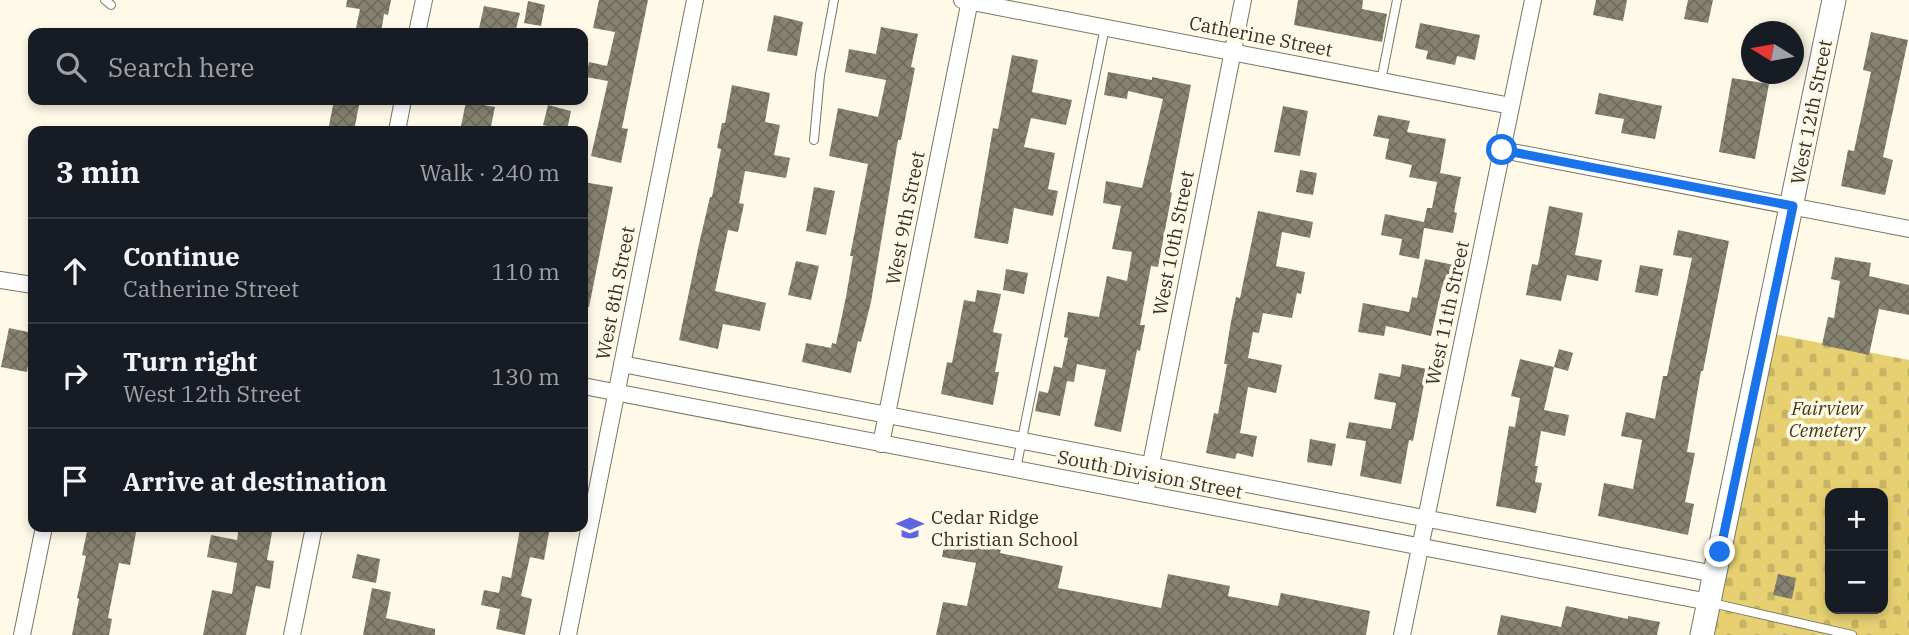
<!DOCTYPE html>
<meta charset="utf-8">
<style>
:root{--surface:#171b24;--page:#20242c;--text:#f1f3f6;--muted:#9ea1a6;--line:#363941}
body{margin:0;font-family:"IBM Plex Serif",serif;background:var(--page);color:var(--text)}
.controls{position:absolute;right:21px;bottom:21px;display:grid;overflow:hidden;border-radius:14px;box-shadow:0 4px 10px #0003}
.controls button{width:63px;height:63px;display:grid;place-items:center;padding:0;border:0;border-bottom:2px solid var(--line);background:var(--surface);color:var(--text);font:35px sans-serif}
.compass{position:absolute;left:1741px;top:21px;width:63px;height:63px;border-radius:50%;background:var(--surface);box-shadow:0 4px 10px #0003;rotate:281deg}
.stop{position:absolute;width:21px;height:21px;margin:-16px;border:5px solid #1a73e8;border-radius:50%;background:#fff}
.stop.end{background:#1a73e8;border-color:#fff;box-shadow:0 2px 7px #0008}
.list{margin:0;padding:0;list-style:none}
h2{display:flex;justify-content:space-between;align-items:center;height:91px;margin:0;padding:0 28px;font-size:30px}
h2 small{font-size:23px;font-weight:400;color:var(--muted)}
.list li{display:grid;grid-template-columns:46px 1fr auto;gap:21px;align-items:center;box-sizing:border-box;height:105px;padding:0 28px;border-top:2px solid var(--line)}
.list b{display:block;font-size:26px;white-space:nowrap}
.list p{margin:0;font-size:23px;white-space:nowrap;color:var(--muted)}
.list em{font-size:23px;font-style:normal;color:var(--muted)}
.icon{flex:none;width:38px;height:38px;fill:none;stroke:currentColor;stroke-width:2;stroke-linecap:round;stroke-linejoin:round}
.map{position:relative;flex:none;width:1909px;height:635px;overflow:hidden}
.search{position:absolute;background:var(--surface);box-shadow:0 4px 10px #0003;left:28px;top:28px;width:560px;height:77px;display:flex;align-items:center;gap:18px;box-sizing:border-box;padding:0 24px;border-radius:14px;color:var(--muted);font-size:26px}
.panel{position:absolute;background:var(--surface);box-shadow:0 4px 10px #0003;left:28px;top:126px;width:560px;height:406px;border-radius:14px}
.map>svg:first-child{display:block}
.cemetery{fill:url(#cemetery-stones);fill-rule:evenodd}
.building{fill:url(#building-cross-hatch)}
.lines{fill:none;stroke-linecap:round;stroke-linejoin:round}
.lane-casing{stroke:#7a7666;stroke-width:10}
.street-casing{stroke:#7a7666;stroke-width:18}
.secondary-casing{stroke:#7a7666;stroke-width:25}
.lane{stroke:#fff;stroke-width:8}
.street{stroke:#fff;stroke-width:16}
.secondary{stroke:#fff;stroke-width:23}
.route{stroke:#1a73e8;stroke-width:9}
.labels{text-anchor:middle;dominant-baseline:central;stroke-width:7;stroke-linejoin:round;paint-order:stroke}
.street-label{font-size:19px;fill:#34322b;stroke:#fffae7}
.park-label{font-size:19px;font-style:italic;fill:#433910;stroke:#fffae7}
.poi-label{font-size:19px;fill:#34322b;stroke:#fffae7;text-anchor:start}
</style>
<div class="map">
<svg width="1909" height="635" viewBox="0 0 1909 635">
<defs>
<pattern id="cemetery-stones" width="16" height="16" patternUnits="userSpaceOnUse" patternTransform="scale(1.75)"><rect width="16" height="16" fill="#e6d072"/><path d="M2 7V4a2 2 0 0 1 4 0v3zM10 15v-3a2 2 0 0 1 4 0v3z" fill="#c6b363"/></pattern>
<pattern id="building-cross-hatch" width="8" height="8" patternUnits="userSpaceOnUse" patternTransform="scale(1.75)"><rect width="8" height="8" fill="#868271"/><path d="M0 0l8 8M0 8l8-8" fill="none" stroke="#6e6b5d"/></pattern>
</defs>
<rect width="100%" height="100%" fill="#fffae7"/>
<path class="cemetery" d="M1769,333L1909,360V635H1710ZM1830,493H1883V609H1830Z"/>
<path class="building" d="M347,0H391L388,15L384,14L381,33H355L360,9L346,7Z
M599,0H648L622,128L628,129L621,163L591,156L608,81L586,77L589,62L607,66L615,32L593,28Z
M1298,0H1363L1362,9L1387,14L1382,42L1294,25Z
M1596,0H1627L1623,21L1593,15Z
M1688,0H1713L1708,23L1684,19Z
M528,1L545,5L541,26L524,23Z
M484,6L520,13L515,33H478Z
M774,15L803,22L797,56L767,51Z
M1420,23L1480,35L1475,60L1457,56L1455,65L1426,59L1428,51L1415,48Z
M881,27L918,34L911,67L915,68L901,140H898L871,302L861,342L858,341L851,373L802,362L806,343L831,348L832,343L836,344L846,297L853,256H850L868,164L829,156L838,108L878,117L886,80L845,72L849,49L876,54Z
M1871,32L1908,40L1883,157L1893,160L1885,195L1841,186L1848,150L1854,151L1871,72L1863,70Z
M1012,55L1038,60L1032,92L1072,100L1066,125L1031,118L1024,147L1055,153L1048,189L1058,191L1053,216L1014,208L1008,244L974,238L993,128L998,129Z
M1108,72L1152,80V77L1191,85L1170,192L1172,193L1158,267L1151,266L1140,325H1145L1140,351L1137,350L1121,432L1094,426L1106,370L1077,364L1074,382L1067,381L1060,416L1035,411L1039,391L1048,393L1054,366L1062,368L1068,338L1064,337L1068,312L1099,317L1107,276L1127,281L1132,252L1112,249L1121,206L1103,203L1106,181L1142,188L1163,99L1128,91L1127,99L1104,95Z
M1732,78L1769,84L1755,159L1719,152Z
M732,85L770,93L765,122L780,125L774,155L790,158L786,178L745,171L739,203L744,204L738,232L728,230L715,291L766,303L760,331L723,324L718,349L679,340L699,244L710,197H712L721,149L717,148L722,123H725Z
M1599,93L1662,106L1655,139L1621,133L1624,119L1595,114Z
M334,100H360L354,131H328Z
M466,102L495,107L490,131L461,126Z
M548,105L571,111L567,130L543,125Z
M1283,106L1308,111L1300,156L1274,152Z
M1378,115L1410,121L1407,132L1446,139L1440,173L1461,177L1454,212L1457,213L1453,233L1424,228L1419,259L1399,255L1402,239L1381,235L1385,214L1424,222L1427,208H1432L1437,182L1409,177L1412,165L1385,159L1389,139L1373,136Z
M1300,170L1317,173L1313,195L1296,192Z
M583,182L613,187L589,307L583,306Z
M814,187L835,191L826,235L806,231Z
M1549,206L1583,213L1575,255L1602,260L1598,281L1567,275L1561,301L1526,295L1532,264L1538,265Z
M1258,211L1313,222L1310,238L1282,232L1276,266L1305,272L1301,294L1297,293L1292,318L1263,313L1259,333L1253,332L1248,358L1282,365L1276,393L1248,387L1240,433L1257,436L1253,457L1237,453L1235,459L1206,453L1214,413L1218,414L1227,364H1224L1230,327L1236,297L1240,298Z
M1678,230L1729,241L1703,371H1701L1687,452L1695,453L1685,502L1694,504L1688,535L1598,516L1604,483L1633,489L1642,440L1621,436L1626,412L1655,419L1663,376H1667L1692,258L1673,255Z
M1835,257L1871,263L1869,276L1909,285V315L1879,309L1869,355L1822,345L1828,317L1834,318L1840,281L1831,279Z
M1425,259L1454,265L1449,289L1442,287L1431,336L1386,326L1384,336L1358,332L1363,303L1409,312L1412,297L1417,298Z
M796,261L819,266L811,300L788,295Z
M1640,265L1663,269L1658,296L1635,292Z
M1006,269L1028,273L1024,294L1003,290Z
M977,290L1001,294L993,332L1002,334L995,372H999L993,405L941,394L947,362L952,363L964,300L975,302Z
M9,328L33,333L27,372L1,367Z
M1559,349L1573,353L1568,371L1554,367Z
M1520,359L1554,367L1544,410L1569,415L1565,436L1541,431L1535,466H1538L1535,482L1542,483L1536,513L1496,506L1509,426L1515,427L1520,398L1511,396Z
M1402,364L1427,369L1413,441L1409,440L1401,484L1360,476L1366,441L1346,438L1349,422L1391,429L1396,403L1374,399L1379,373L1400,377Z
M1310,439L1336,444L1332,466L1307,462Z
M88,527H137L130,565L119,563L108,618L112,619L109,635H72L79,599L77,598L86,556L82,555Z
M239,527H273L267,560L274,561L270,589L256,586L246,635H203L212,590L232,594L237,563L207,557L211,535L237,540Z
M536,527H550L544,560L530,557L521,596L532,599L525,635L496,629L500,609L481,605L484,590L499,593L502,576L511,578L520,529L535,532Z
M946,535L1002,545L1000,553L1063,566L1058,588L1161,608L1168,574L1230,586L1228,596L1278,606L1281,593L1370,611L1366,635H936L943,602L967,606L976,563L942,557Z
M357,554L380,559L376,583L352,578Z
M1778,574L1796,578L1792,599L1773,595Z
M372,588L391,592L386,618L435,629V635H363Z
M1566,606L1628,619V616L1660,622L1657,635H1497L1501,615L1561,627Z"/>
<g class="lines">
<defs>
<path id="lane" d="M105,0L111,5
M1381,81L1397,0
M814,140L820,75L834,0
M1016,469L1105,27
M1712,603L1852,635"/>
<path id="street" d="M962,0L1511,106
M417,33L424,0
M397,131L403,100
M1502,150L1909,229
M0,280L33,285
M622,364L1715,574
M583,386L1709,602
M881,444L970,0
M1145,494L1243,0
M22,635L44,527
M292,635L314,527
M568,635L695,0
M1402,635L1533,0"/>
<path id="secondary" d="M1702,635L1834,0"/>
</defs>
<use href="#lane" class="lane-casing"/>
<use href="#street" class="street-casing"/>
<use href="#secondary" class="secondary-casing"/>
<use href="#lane" class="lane"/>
<use href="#street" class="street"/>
<use href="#secondary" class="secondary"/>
</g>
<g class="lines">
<path class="route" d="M1502,150L1793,206L1720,552"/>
</g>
<defs>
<symbol id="school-bare" viewBox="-9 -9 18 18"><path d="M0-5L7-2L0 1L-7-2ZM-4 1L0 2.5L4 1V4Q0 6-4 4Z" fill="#5f67df" stroke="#fffae7" stroke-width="2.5" paint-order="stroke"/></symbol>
</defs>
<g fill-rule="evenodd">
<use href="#school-bare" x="891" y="509" width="38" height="38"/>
</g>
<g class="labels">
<g class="street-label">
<text transform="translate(1261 36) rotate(11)">Catherine Street</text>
<text transform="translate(1811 112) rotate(-79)">West 12th Street</text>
<text transform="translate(905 218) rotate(-79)">West 9th Street</text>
<text transform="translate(1173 243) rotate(-79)">West 10th Street</text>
<text transform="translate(615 293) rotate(-79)">West 8th Street</text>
<text transform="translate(1447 313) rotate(-78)">West 11th Street</text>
<text transform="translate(1150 474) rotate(11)">South Division Street</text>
</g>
<g class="park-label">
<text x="1827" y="408">Fairview<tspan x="1827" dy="22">Cemetery</tspan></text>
</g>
<g class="poi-label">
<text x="931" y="517">Cedar Ridge<tspan x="931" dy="22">Christian School</tspan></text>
</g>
</g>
</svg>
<div class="controls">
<button>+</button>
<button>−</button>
</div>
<svg class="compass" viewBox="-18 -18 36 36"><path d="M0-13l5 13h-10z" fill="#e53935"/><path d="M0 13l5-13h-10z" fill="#9ea1a6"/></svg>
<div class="stop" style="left:1502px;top:150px"></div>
<div class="stop end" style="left:1720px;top:552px"></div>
<div class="search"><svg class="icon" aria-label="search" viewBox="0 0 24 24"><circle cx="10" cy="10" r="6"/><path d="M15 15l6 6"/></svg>Search here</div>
<section class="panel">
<h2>3 min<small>Walk · 240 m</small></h2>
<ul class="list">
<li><svg class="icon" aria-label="ahead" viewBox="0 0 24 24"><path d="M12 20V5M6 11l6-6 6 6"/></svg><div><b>Continue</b><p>Catherine Street</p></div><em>110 m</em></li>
<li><svg class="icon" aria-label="right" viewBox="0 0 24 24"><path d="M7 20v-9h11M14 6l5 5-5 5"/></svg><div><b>Turn right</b><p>West 12th Street</p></div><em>130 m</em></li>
<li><svg class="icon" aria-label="arrive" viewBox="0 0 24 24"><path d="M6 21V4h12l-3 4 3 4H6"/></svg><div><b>Arrive at destination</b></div></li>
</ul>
</section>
</div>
